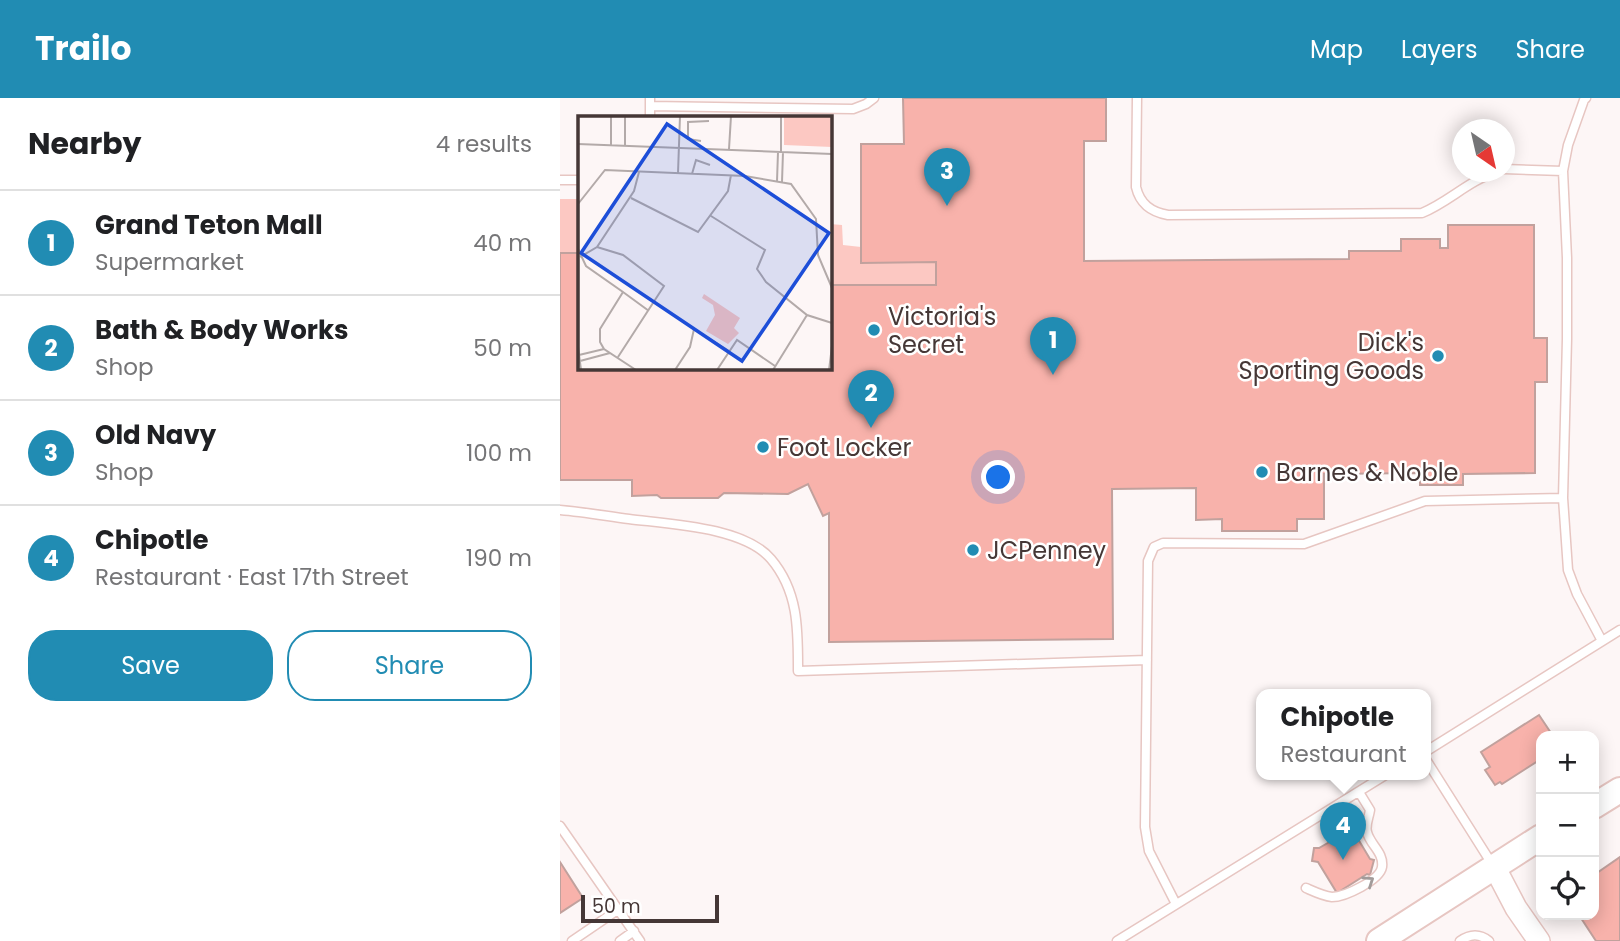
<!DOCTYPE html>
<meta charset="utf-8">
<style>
:root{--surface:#fff;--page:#f6f6f6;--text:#202124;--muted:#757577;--line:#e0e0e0;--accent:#218cb3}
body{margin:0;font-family:Poppins,sans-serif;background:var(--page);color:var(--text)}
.controls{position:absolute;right:21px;bottom:21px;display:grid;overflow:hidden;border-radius:14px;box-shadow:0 4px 18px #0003}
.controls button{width:63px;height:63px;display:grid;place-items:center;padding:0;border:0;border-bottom:2px solid var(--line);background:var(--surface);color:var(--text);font:35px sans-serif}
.compass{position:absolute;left:892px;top:21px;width:63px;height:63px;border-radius:50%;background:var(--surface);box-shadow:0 4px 18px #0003;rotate:146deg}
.scale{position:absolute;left:21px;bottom:18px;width:138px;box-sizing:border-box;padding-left:7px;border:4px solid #453736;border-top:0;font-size:19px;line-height:24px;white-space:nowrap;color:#453736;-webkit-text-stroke:5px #fff;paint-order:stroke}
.you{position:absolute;left:439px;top:380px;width:24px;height:24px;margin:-18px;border:5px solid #fff;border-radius:50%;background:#1a73e8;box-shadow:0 0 0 10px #1a73e833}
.badge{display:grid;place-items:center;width:46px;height:46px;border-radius:50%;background:var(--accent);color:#fff;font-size:23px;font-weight:700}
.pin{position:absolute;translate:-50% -58px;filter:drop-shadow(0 2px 4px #0008)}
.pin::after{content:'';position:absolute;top:37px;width:24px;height:21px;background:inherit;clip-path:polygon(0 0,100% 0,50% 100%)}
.popup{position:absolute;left:696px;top:591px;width:175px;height:91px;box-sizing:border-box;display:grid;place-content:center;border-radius:14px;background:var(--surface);filter:drop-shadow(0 2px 5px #0005);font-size:23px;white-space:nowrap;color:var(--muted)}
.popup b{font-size:26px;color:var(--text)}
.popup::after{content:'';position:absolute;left:50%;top:100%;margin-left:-14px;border:14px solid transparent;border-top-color:var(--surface)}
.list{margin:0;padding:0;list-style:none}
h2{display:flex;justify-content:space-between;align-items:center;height:91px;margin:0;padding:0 28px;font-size:30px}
h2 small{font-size:23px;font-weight:400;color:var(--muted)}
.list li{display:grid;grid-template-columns:46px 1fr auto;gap:21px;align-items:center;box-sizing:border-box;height:105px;padding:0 28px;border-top:2px solid var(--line)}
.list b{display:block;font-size:26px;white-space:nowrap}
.list p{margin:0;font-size:23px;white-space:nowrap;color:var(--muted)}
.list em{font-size:23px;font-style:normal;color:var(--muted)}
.actions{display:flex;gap:14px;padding:21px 28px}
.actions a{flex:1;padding:16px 0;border:2px solid var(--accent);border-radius:28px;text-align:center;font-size:24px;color:var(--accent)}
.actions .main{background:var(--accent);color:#fff}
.icon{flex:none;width:38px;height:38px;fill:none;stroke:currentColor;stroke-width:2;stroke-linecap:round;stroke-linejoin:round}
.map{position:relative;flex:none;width:1060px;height:843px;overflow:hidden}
header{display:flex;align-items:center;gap:42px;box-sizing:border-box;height:98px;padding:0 35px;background:var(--accent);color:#fff}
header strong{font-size:33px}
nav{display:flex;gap:38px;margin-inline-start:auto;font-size:24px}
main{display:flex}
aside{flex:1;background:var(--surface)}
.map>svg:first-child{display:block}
.green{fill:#fcc8c2}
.building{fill:#f8b2ab;stroke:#c1a19d;stroke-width:2}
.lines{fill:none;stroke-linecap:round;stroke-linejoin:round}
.lane-casing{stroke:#e7c6c2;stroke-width:11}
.secondary-casing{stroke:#e7c6c2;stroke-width:24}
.primary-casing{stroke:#e7c6c2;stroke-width:28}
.lane{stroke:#fff;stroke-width:8}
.secondary{stroke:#fff;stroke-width:21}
.primary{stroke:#fff;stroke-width:24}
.oneway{stroke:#a29b9a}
.poi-dot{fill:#218cb3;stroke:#fff;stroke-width:2.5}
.labels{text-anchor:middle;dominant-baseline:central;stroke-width:5;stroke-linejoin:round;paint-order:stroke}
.poi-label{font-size:24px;fill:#453736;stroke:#fff;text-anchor:start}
.inset-road{fill:none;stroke:#b3aaa9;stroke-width:2}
.view{fill:#1d4ed8;fill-opacity:0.15;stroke:#1d4ed8;stroke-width:3.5}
.inset-edge{fill:none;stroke:#453736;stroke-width:3.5}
</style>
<header>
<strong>Trailo</strong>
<nav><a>Map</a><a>Layers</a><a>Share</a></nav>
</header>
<main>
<aside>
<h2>Nearby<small>4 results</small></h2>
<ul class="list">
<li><span class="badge">1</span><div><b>Grand Teton Mall</b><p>Supermarket</p></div><em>40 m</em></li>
<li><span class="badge">2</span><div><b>Bath &amp; Body Works</b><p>Shop</p></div><em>50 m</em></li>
<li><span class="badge">3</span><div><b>Old Navy</b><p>Shop</p></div><em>100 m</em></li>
<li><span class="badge">4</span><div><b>Chipotle</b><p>Restaurant · East 17th Street</p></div><em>190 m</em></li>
</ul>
<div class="actions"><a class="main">Save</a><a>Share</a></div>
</aside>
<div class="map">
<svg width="1060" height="843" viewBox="0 0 1060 843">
<rect width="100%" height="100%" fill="#fdf6f6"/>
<path class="green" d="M0,101H19V155H0Z
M270,126L282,127L283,147L301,149L302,165L376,164V187H270Z"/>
<path class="building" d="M343,0H546V43H524V163L789,161V153H841V141H880V150H888V127H974V240H987V284H975V375L903,376V387H860V375L764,376V421H737V433H662V421L636,422V390L552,391L553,541L269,544V415L263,418L248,386L228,396L164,395L158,400H101L97,397L72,398V382H0V155H19V270H270V187H376V164L301,165V46H344Z
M979,617L993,638H981V661L942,686L940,684L935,687L925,672L930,669L921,654Z
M792,731L810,761L814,762L810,777L807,776L777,795L758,764L752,763L754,750H759Z
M1060,759V843H1036L1019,817H1034V777Z
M0,764L23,800L0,815Z"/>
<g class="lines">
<defs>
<path id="lane" d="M577,0L576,89C580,106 591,114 608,117L862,115C889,104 909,82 937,74
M1026,0L1024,2L1008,47L1003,73L1007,160V241L1003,400L1008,472L1017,496L1042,543
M90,8L293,11L306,6L314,0
M90,19V0
M944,71L1003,73
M0,82H19
M0,412C23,414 46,418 69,421C109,426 184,429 211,461C239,494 238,533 238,573L587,562
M865,654L1060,532
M865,660L932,766
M0,728L80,843
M746,790C755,794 763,798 772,799C785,799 820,782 822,769C824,754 810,747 807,734C805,727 809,719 810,712L799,694
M616,806L589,753L585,729L588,463L594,449L603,445L744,446L865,403L1003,400
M12,843L59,811
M60,843L74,833
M557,843L827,676
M900,843C910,836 919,835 929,843"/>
<path id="secondary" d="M934,768L956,810L979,843"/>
<path id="primary" d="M1034,708L1060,692
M819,843L981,739"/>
</defs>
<use href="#lane" class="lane-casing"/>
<use href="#secondary" class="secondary-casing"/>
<use href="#primary" class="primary-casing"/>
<use href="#lane" class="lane"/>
<use href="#secondary" class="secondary"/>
<use href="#primary" class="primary"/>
</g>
<defs><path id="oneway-chevron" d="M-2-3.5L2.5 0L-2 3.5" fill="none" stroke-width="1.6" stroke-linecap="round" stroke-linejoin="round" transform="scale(1.75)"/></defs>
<use class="oneway" href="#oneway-chevron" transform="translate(809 783) rotate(-34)"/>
<g class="poi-dot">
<circle cx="314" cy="232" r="7"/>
<circle cx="878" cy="258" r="7"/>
<circle cx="203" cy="349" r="7"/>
<circle cx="702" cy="374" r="7"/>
<circle cx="413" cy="452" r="7"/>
</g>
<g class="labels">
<g class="poi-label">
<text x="328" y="218">Victoria's<tspan x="328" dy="28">Secret</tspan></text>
<text x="864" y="244" text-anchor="end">Dick's<tspan x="864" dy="28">Sporting Goods</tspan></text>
<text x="217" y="349">Foot Locker</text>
<text x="716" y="374">Barnes &amp; Noble</text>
<text x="427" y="452">JCPenney</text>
</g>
</g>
<g transform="translate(18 18)">
<rect width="254" height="254" fill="#fdf6f6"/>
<path d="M206,0H254V31L206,29ZM126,178L162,202L156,212L161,217L150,228L128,215L137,199L135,189L124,182Z" fill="#fcc8c2"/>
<path class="inset-road" d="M33,0V29M47,0V30M123,25L110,23V6L131,5M0,28L254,38M151,33L153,0M203,36V0M100,57L102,0M114,58L118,44L132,49M199,65L200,36M204,66L205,36M53,82L120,116L150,75L153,59M0,88L27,54L167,60L213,68L238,103L240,139L254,172M133,100L187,134L179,153L188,166L229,199L254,207M19,131L45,139L86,170L40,241M0,133L8,150L45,176L22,213V226L26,233L58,254M2,141L19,131L56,75L61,56M45,176L71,195M0,231L3,254M1,239L26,233M2,245L32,237M97,254L112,231L116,213L151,235M139,254L159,224L197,250M195,254L229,199M251,254L254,230"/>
<path class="view" d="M89,8L251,117L164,245L3,137Z"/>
<rect width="254" height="254" class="inset-edge"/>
</g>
</svg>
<div class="controls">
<button>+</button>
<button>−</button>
<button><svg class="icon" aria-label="locate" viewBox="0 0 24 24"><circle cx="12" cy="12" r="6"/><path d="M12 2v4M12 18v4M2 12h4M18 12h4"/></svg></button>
</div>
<svg class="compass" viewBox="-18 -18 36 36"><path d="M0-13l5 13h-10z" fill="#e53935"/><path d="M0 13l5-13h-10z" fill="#757577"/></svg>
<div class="scale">50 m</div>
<div class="you"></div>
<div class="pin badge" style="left:493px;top:277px">1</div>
<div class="pin badge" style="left:311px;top:330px">2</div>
<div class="pin badge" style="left:387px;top:108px">3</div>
<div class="pin badge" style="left:783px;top:762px">4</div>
<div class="popup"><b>Chipotle</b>Restaurant</div>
</div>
</main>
